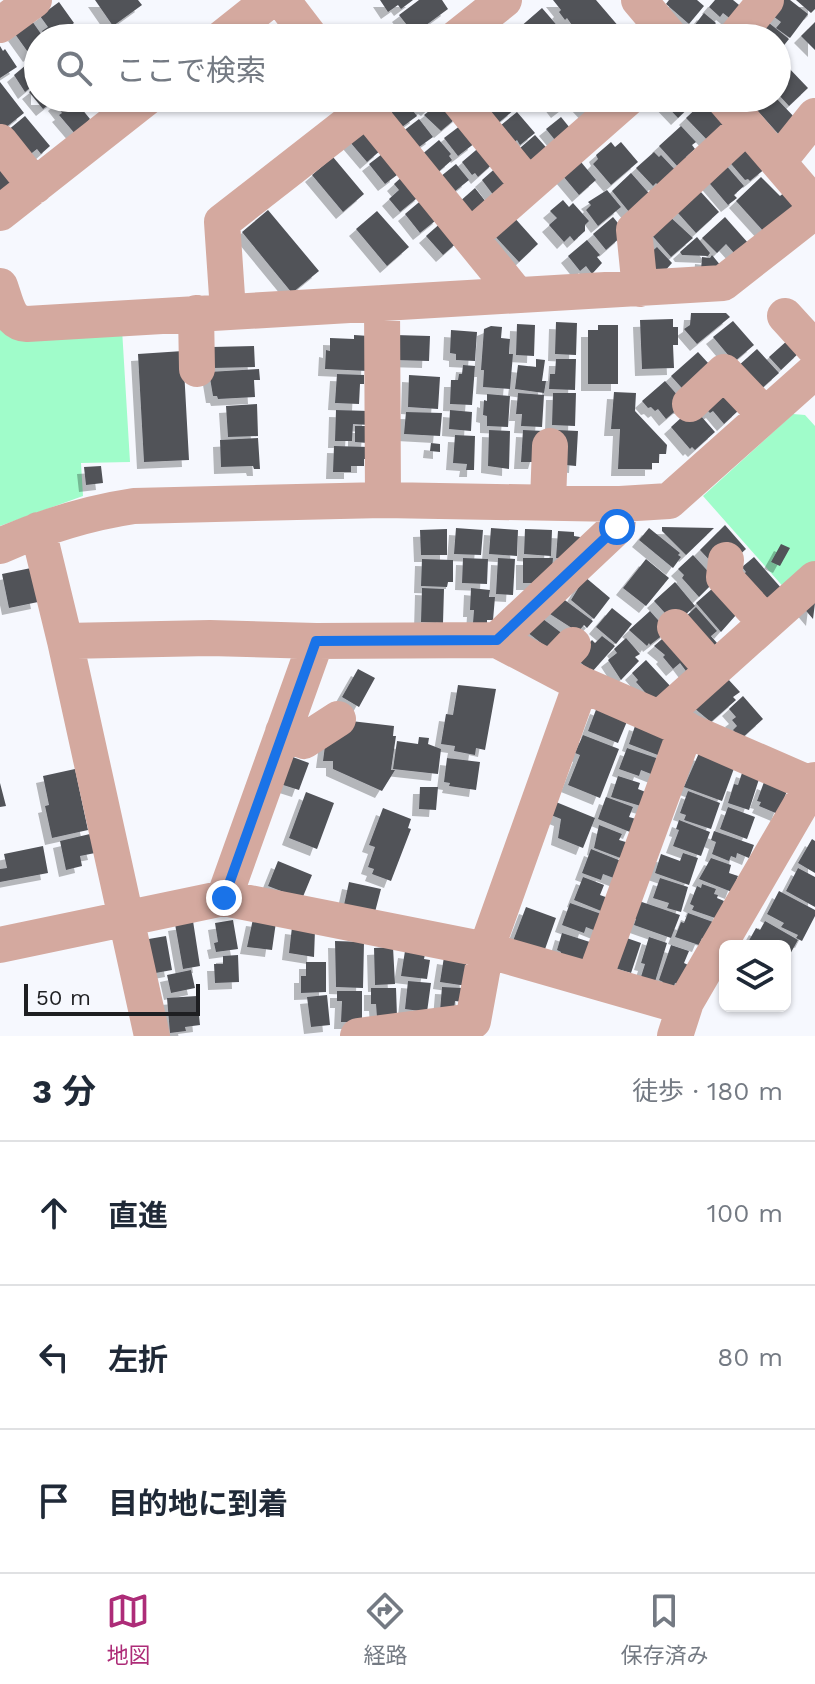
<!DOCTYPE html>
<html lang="ja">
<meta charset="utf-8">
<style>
:root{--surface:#fff;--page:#f6f6f7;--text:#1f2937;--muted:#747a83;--line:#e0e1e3;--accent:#ad2c78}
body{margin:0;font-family:"Work Sans","Noto Sans JP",sans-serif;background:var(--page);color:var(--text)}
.controls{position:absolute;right:24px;bottom:24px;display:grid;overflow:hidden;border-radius:12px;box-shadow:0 2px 6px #0004}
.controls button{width:72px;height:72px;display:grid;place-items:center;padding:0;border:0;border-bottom:2px solid var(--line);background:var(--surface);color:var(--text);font:40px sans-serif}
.scale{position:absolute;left:24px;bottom:20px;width:176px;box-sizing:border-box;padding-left:8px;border:4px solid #1e1f22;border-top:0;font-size:22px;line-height:28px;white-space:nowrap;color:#1e1f22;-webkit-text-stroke:6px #f6f8fe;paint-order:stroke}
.stop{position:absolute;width:24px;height:24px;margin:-18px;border:6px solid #1a73e8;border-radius:50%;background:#fff}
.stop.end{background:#1a73e8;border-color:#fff;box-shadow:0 2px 8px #0008}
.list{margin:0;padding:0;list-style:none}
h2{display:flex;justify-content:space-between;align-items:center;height:104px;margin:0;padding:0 32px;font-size:34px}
h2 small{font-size:26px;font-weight:400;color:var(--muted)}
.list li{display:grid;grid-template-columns:52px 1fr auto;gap:24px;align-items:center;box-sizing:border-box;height:144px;padding:0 32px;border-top:2px solid var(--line)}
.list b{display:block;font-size:30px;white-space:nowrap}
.list em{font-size:26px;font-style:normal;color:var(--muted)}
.icon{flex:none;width:44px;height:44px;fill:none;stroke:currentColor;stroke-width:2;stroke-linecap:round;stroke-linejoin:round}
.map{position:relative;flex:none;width:815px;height:1036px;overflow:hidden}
.search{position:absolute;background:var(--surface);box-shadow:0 2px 6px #0004;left:24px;right:24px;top:24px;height:88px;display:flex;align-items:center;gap:20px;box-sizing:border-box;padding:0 28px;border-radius:44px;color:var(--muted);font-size:30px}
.sheet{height:536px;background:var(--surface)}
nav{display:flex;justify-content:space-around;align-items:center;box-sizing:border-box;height:112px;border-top:2px solid var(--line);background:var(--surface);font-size:22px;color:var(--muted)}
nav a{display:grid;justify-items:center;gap:4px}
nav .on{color:var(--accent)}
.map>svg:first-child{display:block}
.green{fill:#a0fcca}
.building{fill:#515359;filter:url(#shadow)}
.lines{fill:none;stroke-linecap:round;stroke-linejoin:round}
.minor{stroke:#d4a99f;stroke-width:36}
.route{stroke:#1a73e8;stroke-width:10}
</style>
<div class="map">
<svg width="815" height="1036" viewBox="0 0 815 1036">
<defs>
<filter id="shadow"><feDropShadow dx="-7" dy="7" stdDeviation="0" flood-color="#0004"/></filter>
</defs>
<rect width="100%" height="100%" fill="#f6f8fe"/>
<path class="green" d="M0,314L9,337L122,329L130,462L81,463L83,496L0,526Z
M793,414L805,415L815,426V564L786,590L703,496Z"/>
<path class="building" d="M95,0H138L142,5L113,26Z
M380,0H413L401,9L398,5L388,12Z
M419,0H442L448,9L414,34L399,15Z
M553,0H596L620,28L609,38H581L567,18L565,20L559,12L561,10Z
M669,0H697L704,6L689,24L666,4Z
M715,0H733L744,9L737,24L723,13L720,17L709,7Z
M781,0H790L808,14L790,38L776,28L781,22L773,16Z
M796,0H815V9L811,13Z
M59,2L74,23L54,38H47L42,31L48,27L40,16Z
M542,8L568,38H527L519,28Z
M704,13L716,23L712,28L721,36L719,38H690L687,35Z
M764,19L789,39L777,54V38H754Z
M32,21L44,38H38V49L30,55L15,34Z
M815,22V50L801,36Z
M644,27L650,34L646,38H630Z
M0,46L3,51L5,49L17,67L0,78Z
M38,55V81L25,92L14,75Z
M786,65L808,88L789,106L777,93V73Z
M0,82L24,113L0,132Z
M38,85V98H57L43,109L29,92Z
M62,98H73L90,119L76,135L59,115L62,113L55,104Z
M400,98H403L417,116L398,130L386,109Z
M411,98H440L428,109L425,107L422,110Z
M491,98H505L515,109L496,125L482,105Z
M548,98H575L558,111Z
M584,98H604L593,119L578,103Z
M659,98H699L678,118Z
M746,98H776L798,121L782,138Z
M706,99L729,121L712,145L686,118Z
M439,103L460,115L441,131L424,115Z
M517,112L535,133L520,145L517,140L512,144L495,130Z
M25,116L50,146L41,154L37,149L28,156L7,131Z
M561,117L574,133L559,145L546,129Z
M419,119L433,137L415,150L402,132Z
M465,122L475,143L458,156L444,138Z
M681,126L696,142L692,145L695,149L686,157L689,159L679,168L659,146Z
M365,130L381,150L367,162L350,142Z
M535,135L553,155L532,169L520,148Z
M439,140L451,154L449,156L452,160L436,174L420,156Z
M611,142L615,147L621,142L638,162L611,185L593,164L598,159L596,155Z
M742,144L766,168L750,181L748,179L745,180L726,158Z
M482,145L496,161L478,177L475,173L472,175L462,162Z
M386,151L397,175L385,184L369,164Z
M654,152L659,157L661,155L678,173L662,189L656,183L653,186L636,168Z
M333,157L364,194L343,212L312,175Z
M0,162L21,181L0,198Z
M581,162L596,180L579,195L563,176Z
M724,163L744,186L734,195L737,198L728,205L705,178Z
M456,164L469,180L454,192L435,181Z
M499,165L512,179L497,200L482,180Z
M631,173L654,199L634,218L612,191Z
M405,174L422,194L400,212L389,199L399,190L394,184Z
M761,177L780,196L785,192L796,203L765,233L736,201Z
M475,188L490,207L474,221L458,203Z
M607,190L621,207L598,226L586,210L591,205L588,202Z
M700,191L719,212L696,233L678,213Z
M424,198L440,217L420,233L405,214Z
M563,200L569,207L573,203L589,221L585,225V231L574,241L570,236L564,242L549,225L557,218L550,211Z
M268,210L319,271L292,293L242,232Z
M377,211L409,247L387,266L356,229Z
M512,215L538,244L519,262L492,233Z
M668,215L693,238L671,257L649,232Z
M613,217L622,228V236L606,250L593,234Z
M725,217L749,244L735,254L726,244L717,253L702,238Z
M443,221L460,240L443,255L426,236Z
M697,237L710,253L708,256L682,255L680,252Z
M587,240L600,255L597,257L602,263L592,274L586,266L580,271L568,256Z
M657,247L672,263L663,273L648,267V255Z
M712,255L721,266L701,270L702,257L710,258Z
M691,313H726L730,317L697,344L684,329L690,325Z
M673,319V327H678V345H673L674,368L642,369L640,320Z
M733,321L754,345L734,362L713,337Z
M556,322L577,323L576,355L555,354Z
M517,324L535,325L534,356L516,355Z
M598,325H618V384H588V330H598Z
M491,326L502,327L501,338L510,339L509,354H513L510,389L483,387L484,370H481L484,329Z
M451,330L477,332L475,361L456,360V354L450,353Z
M354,335L369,336L368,371L325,369L326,350L330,351V338L354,339Z
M395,335L430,336L429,361L394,360Z
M789,339L801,351L781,370L769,357Z
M254,346L255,367L213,368L212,347Z
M757,349L779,373L759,391L737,367Z
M183,351L189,460L144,462L138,354Z
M698,352L709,364L690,397L671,376Z
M536,359L545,360L542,381H546L544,393L515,389L518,365L536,367Z
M556,359H576L575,390L549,389L550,374H555Z
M463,365L475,366L472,405L450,404L451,380H458L459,374H462Z
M259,369L260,380H254L255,397L218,399L217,396H213L209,372Z
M337,374L364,375V384H360L359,404L335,403Z
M409,375L440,377L438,409L408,407Z
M665,381L687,406L680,407L666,419L658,409L655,411L651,407L648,408L642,401Z
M720,383L739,410L724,424L713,411L710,413L699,402Z
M614,392L636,393L635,411L667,445L666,454H659V463H652V469H618L620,429H611Z
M518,393L544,395L542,427L521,426L522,414H516Z
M553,393H576L575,426L552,425Z
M487,394L510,396L508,427L487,426V416L483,415L484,400L487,401Z
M257,404L258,436L228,437L226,406Z
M693,407L715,432L695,450L692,447L690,449L671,427Z
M336,410L369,411V425L353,424L352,441H335Z
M450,410L472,412L471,431L449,429Z
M406,412L442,413L440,436L404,434Z
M355,426H369L368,443L355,442Z
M489,430L510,431L509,469L488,466Z
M523,430L544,431L535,462H521Z
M557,430L578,431L576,466L555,464Z
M455,435L475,436L474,470H466L467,464L453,463Z
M258,438L260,469H254L253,466L221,467L220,440Z
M431,443L440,444V452L430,451Z
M334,446L369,447V459H364V466H351V472H333Z
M101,466L103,483L86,485L84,467Z
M725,525L746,549L735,559L714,565L700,550Z
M662,527L714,528L686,555L662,531Z
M456,528L483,530L481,555L454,554Z
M491,528L518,530L517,556L489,554Z
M649,528L680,553L678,555L681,557L673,568L639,540Z
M447,529V555H421L420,530Z
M525,529L552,530L551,556L524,554Z
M558,531L574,532V536L580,537L578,548L567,559L556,558Z
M781,544L790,548L780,566L771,562Z
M693,555L716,580L699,597L682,578L684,575L678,569Z
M754,557L782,589L762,608L737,580L746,572L742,567Z
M463,558L488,559L487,584L462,583Z
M498,558L515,559L513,595L496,594Z
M523,558H553L552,570L541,579H536V583H523Z
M422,559L453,560V582H448L447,587L421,586Z
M646,559L669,578L646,606L623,588Z
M31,568L38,602L9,608L2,574Z
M585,577L610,598L594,619L571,600Z
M675,582L695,606L675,624L654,601Z
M422,588L444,589L443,623L421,622Z
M471,588L490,590L489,597H495L493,620H487V624L473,623L474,610H470Z
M713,588L736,615L721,632L696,603Z
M562,598L593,621L587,628L584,625L578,632L550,614Z
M811,598L815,603L813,619L802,606Z
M696,607L717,631L711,636L717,643L707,651L681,621Z
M612,608L632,624L616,644L596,627Z
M650,611L668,631L650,645L649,643L647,646L629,630Z
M539,616L567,637L554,653L527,632Z
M669,633L697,662L686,671L680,663L673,669L663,657L665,655L654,646Z
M602,636L615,646L592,672L575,658L592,640L595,643Z
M626,638L640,654L635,657L639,661L621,680L608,660L617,653L614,649Z
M646,660L672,688L658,701L651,699L636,682L638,680L632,673Z
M358,669L375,678L359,707L342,697Z
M727,678L740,692L733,697L736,700L711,722L694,708Z
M458,685L496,689L485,750L476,748L475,755L454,751L455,746L441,744L446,714L453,715Z
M743,696L763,719L741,739L733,730L737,726L732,720L736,717L729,709Z
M597,707L628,719L618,743L588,731Z
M351,721L394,726L393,736H396L391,770H395L382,791L333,769V761H323L326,738Z
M636,723L666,734L663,757L629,744Z
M583,735L619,749L600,798L568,785L580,755L575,753Z
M419,737L429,738L428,744L441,749L438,774L393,769L397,741L418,744Z
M627,748L662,760L656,776L641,770L639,776L619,769Z
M699,753L736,763L722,801L684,787Z
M290,756L309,763L299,790L280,784Z
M447,758L480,762L476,790L449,786L450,783L444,782Z
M75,769L88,830L52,838L45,806L49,805L43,776Z
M743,770L760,776L749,810L728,803L734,784L738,785Z
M618,776L640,783L638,789L648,793L644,807L611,797Z
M764,782L787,791L778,814L759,806L761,802L757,801Z
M0,783L6,806L0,807Z
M420,787H438L436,810L419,809Z
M688,791L720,803L711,829L684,820L686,815L680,813Z
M306,792L334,803L317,849L289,838Z
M606,797L633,807L629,817L636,819L630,832L598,819Z
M556,802L595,818L583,848L558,838L561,819L551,815Z
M728,807L755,817L747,839L720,829Z
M383,808L411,819L408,828L411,829L391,881L372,874L374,869L368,867L375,847L369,845Z
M679,820L710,832L701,856L673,846L679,830L676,829Z
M599,825L622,834L619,840L629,843L623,859L594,848Z
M714,831L754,845L749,858L737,853L736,858L731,856L729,861L712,854L716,842L711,840Z
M90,834L95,853L80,856L82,866L66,870L60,841Z
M812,839L815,841V873L798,863Z
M43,846L48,873L0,882V869L7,868L4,854Z
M591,849L626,863L619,880L603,874L601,880L582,873Z
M683,853L698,858L689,885L655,873L661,854L680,861Z
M711,858L731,865L729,873L738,876L732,892L699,879Z
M278,861L312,875L302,899L268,886Z
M798,868L815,877V907L786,891Z
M583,877L604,885L600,895L611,899L606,913L574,900Z
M660,878L688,887L681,912L667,908L669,903L653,898Z
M349,882L381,889L375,912L344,905Z
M702,884L716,889L714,894L718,895L717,898L724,901L718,919L692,910L694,906L690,904L697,886L701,888Z
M779,891L815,910V916L802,941L796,938L798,935L781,927L784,923L767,914Z
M636,900L680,915L671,938L634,925L636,919L630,917Z
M570,903L607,916L601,933L586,927L584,933L562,925Z
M526,907L556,918L544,952L513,941Z
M688,913L713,922L707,939L702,938L699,945L675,937L681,922L684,923Z
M253,919L276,922L272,950L247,947Z
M233,920L238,949L216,952L214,943L218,942L215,923Z
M193,921L200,966L183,969L175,924Z
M765,921L798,940L785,963V946L747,944L756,928L760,930Z
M292,927L315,930L314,957L289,953Z
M562,933L596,944L582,963L560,956L561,952L557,950Z
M618,935L641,943L631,973L612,967Z
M166,936L172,970L150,974L143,940Z
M649,937L667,943L654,985L640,980L645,964L641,963Z
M335,941L364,942L363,988L336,987Z
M671,945L689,951L684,963L688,965L682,985L675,983L673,989L662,985L663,982L659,980Z
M393,947L395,984L375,985L374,948Z
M405,951L425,954L424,959L430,960L427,979L401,976Z
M238,955L239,982L215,983L214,964H223V956Z
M444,957L466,961L467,986L440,982Z
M306,962H326V992L301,993V976H306Z
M191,970L195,988L171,993L167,975Z
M408,981L431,983L427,1012L405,1009Z
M442,987L462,988L463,1002L455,1001L454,1009L440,1011Z
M371,988H396L397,1017L377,1018L376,1004H371Z
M337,991H362V1022H341L342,1001H337Z
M327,995L330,1025L311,1027L307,997Z
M197,996L200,1025L185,1027L186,1031L170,1033L167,998Z"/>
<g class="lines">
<path class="minor" d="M282,0L311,38
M639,0L671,38
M0,25L34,0
M222,38L270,0
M456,38L504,0
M735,38L766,0
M357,98L517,295
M457,98L528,185
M723,98L815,205
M0,142L35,186
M779,161L815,116
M0,213L146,98
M471,236L628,98
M0,286C6,302 8,323 27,324L723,283L815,211
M640,289L634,230L746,126
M382,303L383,500
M228,311L222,222L381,98
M196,313L197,369
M785,316L815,349
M690,404L724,372L765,415
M548,502L550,446
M38,530L65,641L210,638L316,641L497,640L581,684L815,786
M0,546C43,527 87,513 134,506L383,500L620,504L669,501L815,371
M726,560L724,577L766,623
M675,627L713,670
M497,640L617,527L620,504
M65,641L152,1036
M551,668L573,645
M661,717L815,579
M283,732L304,741L338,719
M224,898L316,641
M0,945L224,898L486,950L674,1004L686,1002L815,780
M594,980L686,729
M358,1036L473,1021L486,950L581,684
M675,1036L686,1002"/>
</g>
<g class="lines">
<path class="route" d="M224,898L316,641L497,640L617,527"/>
</g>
</svg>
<div class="controls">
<button><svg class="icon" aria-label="layers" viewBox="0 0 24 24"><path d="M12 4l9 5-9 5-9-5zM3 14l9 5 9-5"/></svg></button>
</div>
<div class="scale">50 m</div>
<div class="stop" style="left:617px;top:527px"></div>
<div class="stop end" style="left:224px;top:898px"></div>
<div class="search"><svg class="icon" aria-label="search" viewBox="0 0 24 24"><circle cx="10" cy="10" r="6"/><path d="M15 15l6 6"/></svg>ここで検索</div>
</div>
<section class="sheet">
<h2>3 分<small>徒歩 · 180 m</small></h2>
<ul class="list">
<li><svg class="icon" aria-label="ahead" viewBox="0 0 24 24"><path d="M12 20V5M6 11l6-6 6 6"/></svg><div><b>直進</b></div><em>100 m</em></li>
<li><svg class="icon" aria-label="left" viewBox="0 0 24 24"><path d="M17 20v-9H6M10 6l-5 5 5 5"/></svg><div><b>左折</b></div><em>80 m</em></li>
<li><svg class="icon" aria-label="arrive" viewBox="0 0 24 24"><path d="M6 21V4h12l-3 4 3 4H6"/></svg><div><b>目的地に到着</b></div></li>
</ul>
</section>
<nav>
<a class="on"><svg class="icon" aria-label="map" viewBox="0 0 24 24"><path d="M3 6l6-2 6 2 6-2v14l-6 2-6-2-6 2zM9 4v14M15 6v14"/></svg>地図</a>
<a><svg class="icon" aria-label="directions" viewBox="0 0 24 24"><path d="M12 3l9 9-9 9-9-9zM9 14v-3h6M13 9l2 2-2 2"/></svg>経路</a>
<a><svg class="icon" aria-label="saved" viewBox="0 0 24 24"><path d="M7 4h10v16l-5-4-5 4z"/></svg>保存済み</a>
</nav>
